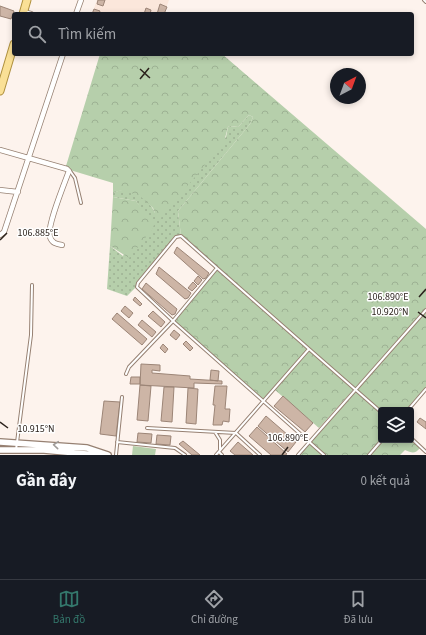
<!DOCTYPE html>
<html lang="vi">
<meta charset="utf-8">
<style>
:root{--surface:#171b24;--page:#20242c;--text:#f1f3f6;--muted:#9ea1a6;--line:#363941;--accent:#34786c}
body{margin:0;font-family:"Source Sans 3",sans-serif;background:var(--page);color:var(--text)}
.controls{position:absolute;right:12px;bottom:12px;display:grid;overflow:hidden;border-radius:4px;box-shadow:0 2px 6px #0003}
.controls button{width:36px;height:36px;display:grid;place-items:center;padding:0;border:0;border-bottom:1px solid var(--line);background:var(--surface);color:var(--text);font:20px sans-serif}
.compass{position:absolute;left:330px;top:68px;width:36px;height:36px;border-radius:50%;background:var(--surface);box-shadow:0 2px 6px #0003;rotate:41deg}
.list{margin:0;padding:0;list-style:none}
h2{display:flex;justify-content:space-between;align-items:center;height:52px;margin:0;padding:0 16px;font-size:17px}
h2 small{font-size:13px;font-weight:400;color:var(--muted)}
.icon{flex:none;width:22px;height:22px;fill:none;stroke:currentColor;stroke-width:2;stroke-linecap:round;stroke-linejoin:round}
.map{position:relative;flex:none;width:426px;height:455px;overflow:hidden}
.search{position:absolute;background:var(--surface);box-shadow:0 2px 6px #0003;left:12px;right:12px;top:12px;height:44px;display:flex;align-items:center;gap:10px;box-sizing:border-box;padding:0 14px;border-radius:4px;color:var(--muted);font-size:15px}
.sheet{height:124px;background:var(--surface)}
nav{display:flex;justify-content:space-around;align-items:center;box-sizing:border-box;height:56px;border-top:1px solid var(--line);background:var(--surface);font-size:11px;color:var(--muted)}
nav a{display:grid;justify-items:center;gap:2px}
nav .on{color:var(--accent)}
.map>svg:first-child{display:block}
.built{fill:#fbe7db}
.grass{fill:url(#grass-dots)}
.forest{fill:url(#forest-crowns)}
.green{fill:#b6cfab}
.building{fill:#cdb5a6;stroke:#9c8577}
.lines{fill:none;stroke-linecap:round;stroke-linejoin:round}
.service-casing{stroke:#968072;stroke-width:4}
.minor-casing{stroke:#968072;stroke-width:6}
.tertiary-casing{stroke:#968072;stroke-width:8}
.primary-casing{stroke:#af903e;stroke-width:9}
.service{stroke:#fff;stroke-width:2}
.minor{stroke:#fff;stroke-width:4.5}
.tertiary{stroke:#fff;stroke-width:5.5}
.primary{stroke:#fae096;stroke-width:7}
.oneway{stroke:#a09c99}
.ticks{fill:none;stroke:#2c231d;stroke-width:1.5}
.ticks-label{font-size:10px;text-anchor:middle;fill:#2c231d;stroke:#fff;stroke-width:3;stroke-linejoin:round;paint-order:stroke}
</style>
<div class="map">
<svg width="426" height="455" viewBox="0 0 426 455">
<defs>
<pattern id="grass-dots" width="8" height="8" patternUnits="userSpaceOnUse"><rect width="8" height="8" fill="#b6cfab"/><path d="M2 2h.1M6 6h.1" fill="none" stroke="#9db193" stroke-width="1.8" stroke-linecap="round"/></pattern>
<pattern id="forest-crowns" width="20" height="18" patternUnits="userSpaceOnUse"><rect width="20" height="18" fill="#b6cfab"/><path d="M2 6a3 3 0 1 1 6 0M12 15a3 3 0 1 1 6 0" fill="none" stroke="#9db193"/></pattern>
</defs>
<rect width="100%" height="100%" fill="#fdf3ed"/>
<path class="built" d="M97,0H169L164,14H92Z"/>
<path class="grass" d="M249,115L253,117L250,124L178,211L181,236H175L137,283L136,287L127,296L107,289L110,246L123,256L143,212L136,201L113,197V193C116,192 119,190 122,190C134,188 151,202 155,213L226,137L228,127L230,126L238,127Z"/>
<path class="forest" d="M100,54H143L150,56L151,54H222L426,229V308L355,388L181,236L178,211L250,124L253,117L249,115L238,127L230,126L228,127L224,142L160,219L156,216L153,208L140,196L122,190L113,193V183L70,170L66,166Z
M113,197L136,201L154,225L151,231L129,258L110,246Z
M217,269L308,349L263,401L174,321Z
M426,311V387L406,410L381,411L356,389Z
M309,350L354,389L319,428L275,390Z
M355,390L381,413V439L368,455H325L310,442Z
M383,440H411L420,448C415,454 412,453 405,450L400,455H370Z
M309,443L322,455H299Z"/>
<path class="green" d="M133,446L156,449L155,455H132Z"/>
<path class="building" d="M98,0H105L103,6L97,4Z
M160,4L167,7L164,14H157Z
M0,6L14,11L11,19L0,16Z
M146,8L151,10L150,14H144Z
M94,9L100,11L99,14H92Z
M177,247L209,273L206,278L203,279L174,253Z
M159,267L191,293L188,298L185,299L156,274Z
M198,276L202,280L198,285L194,281Z
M193,282L197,286L192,291L188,288Z
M146,283L177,309L175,314L172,315L142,289Z
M135,297L142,304L140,306L133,300Z
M125,306L133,313L129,318L121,311Z
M153,311L165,322L161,327L148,316Z
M117,313L147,339L142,345L112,319Z
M142,320L156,332L152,337L138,325Z
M174,330L180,335L176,340L170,335Z
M186,341L193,348L190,351L183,344Z
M163,344L168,349L165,353L160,348Z
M141,364L160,365V371L152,370V373L190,376V379L222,381V384L194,383V388L140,385Z
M211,370L219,371L218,381L210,380Z
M131,377H140V384H130Z
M140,385L151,386L148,421L137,420Z
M215,386H227L225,409H230L229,422L223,421L222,425H213L215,405H213Z
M164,387H174L172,422L161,421Z
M188,388L198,389L196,424L186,423Z
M283,396L313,423L305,432L274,406Z
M104,401L120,402L116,436L100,434Z
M266,416L296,442L288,452L258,426Z
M420,418L426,422V429L417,422Z
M257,427L287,454L285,455H271L249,436Z
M138,433L152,434L151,443L137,442Z
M157,435L171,436L170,445L156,444Z
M183,441L200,455H192L179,444Z
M238,442L253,455H235L230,451Z"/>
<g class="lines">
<defs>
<path id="service" d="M424,0L426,2
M70,171L75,178L81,203
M309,349L217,268L173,321L324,455
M126,374L129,367L173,321L137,287L138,283L176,237L181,236L217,268
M408,410L426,389
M147,428L236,433L260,455
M215,432L220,440V449
M411,438L426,452
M117,442L175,448L185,455
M16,450L31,335L32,285
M219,452L222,455
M116,455L122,397
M216,455L309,349L381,412
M298,455L426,310
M369,455L382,440"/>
<path id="minor" d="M23,12L31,14
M76,14L81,0
M0,150L67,169L69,171C65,182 46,228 50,237C52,243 56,244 62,245
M0,190L18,192
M0,235L4,232L63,54"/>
<path id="tertiary" d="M0,442L87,448L108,455
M0,450H44L97,455"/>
<path id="primary" d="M23,14L27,0
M0,91L14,44"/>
</defs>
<use href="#service" class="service-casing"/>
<use href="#minor" class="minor-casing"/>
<use href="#tertiary" class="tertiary-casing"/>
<use href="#primary" class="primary-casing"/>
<use href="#service" class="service"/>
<use href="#minor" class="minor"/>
<use href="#tertiary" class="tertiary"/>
<use href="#primary" class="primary"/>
</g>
<defs><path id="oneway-chevron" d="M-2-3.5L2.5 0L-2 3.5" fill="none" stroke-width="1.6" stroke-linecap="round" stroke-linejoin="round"/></defs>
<use class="oneway" href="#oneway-chevron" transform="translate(56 445) rotate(-175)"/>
<path class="ticks" d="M140,69L150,78M140,79L149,68M0,240L7,233M419,297L426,289M418,312L426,318M0,422L8,428M282,455L288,447"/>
<g class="ticks-label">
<text x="38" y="236">106.885°E</text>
<text x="388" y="300">106.890°E</text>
<text x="390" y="315">10.920°N</text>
<text x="36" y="432">10.915°N</text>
<text x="288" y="441">106.890°E</text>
</g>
</svg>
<div class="controls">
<button><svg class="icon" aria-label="layers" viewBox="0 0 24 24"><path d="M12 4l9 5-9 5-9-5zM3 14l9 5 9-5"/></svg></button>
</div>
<svg class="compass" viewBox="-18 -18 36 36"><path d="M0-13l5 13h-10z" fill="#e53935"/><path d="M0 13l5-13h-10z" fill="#9ea1a6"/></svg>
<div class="search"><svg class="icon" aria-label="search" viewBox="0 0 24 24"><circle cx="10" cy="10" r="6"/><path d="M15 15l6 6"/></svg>Tìm kiếm</div>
</div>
<section class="sheet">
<h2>Gần đây<small>0 kết quả</small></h2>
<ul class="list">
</ul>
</section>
<nav>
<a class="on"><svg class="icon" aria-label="map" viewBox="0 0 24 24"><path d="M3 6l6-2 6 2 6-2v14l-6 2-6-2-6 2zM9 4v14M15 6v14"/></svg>Bản đồ</a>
<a><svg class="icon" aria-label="directions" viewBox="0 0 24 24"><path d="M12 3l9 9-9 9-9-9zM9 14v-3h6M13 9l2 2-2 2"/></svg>Chỉ đường</a>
<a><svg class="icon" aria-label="saved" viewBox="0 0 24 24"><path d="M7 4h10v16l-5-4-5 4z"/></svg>Đã lưu</a>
</nav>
